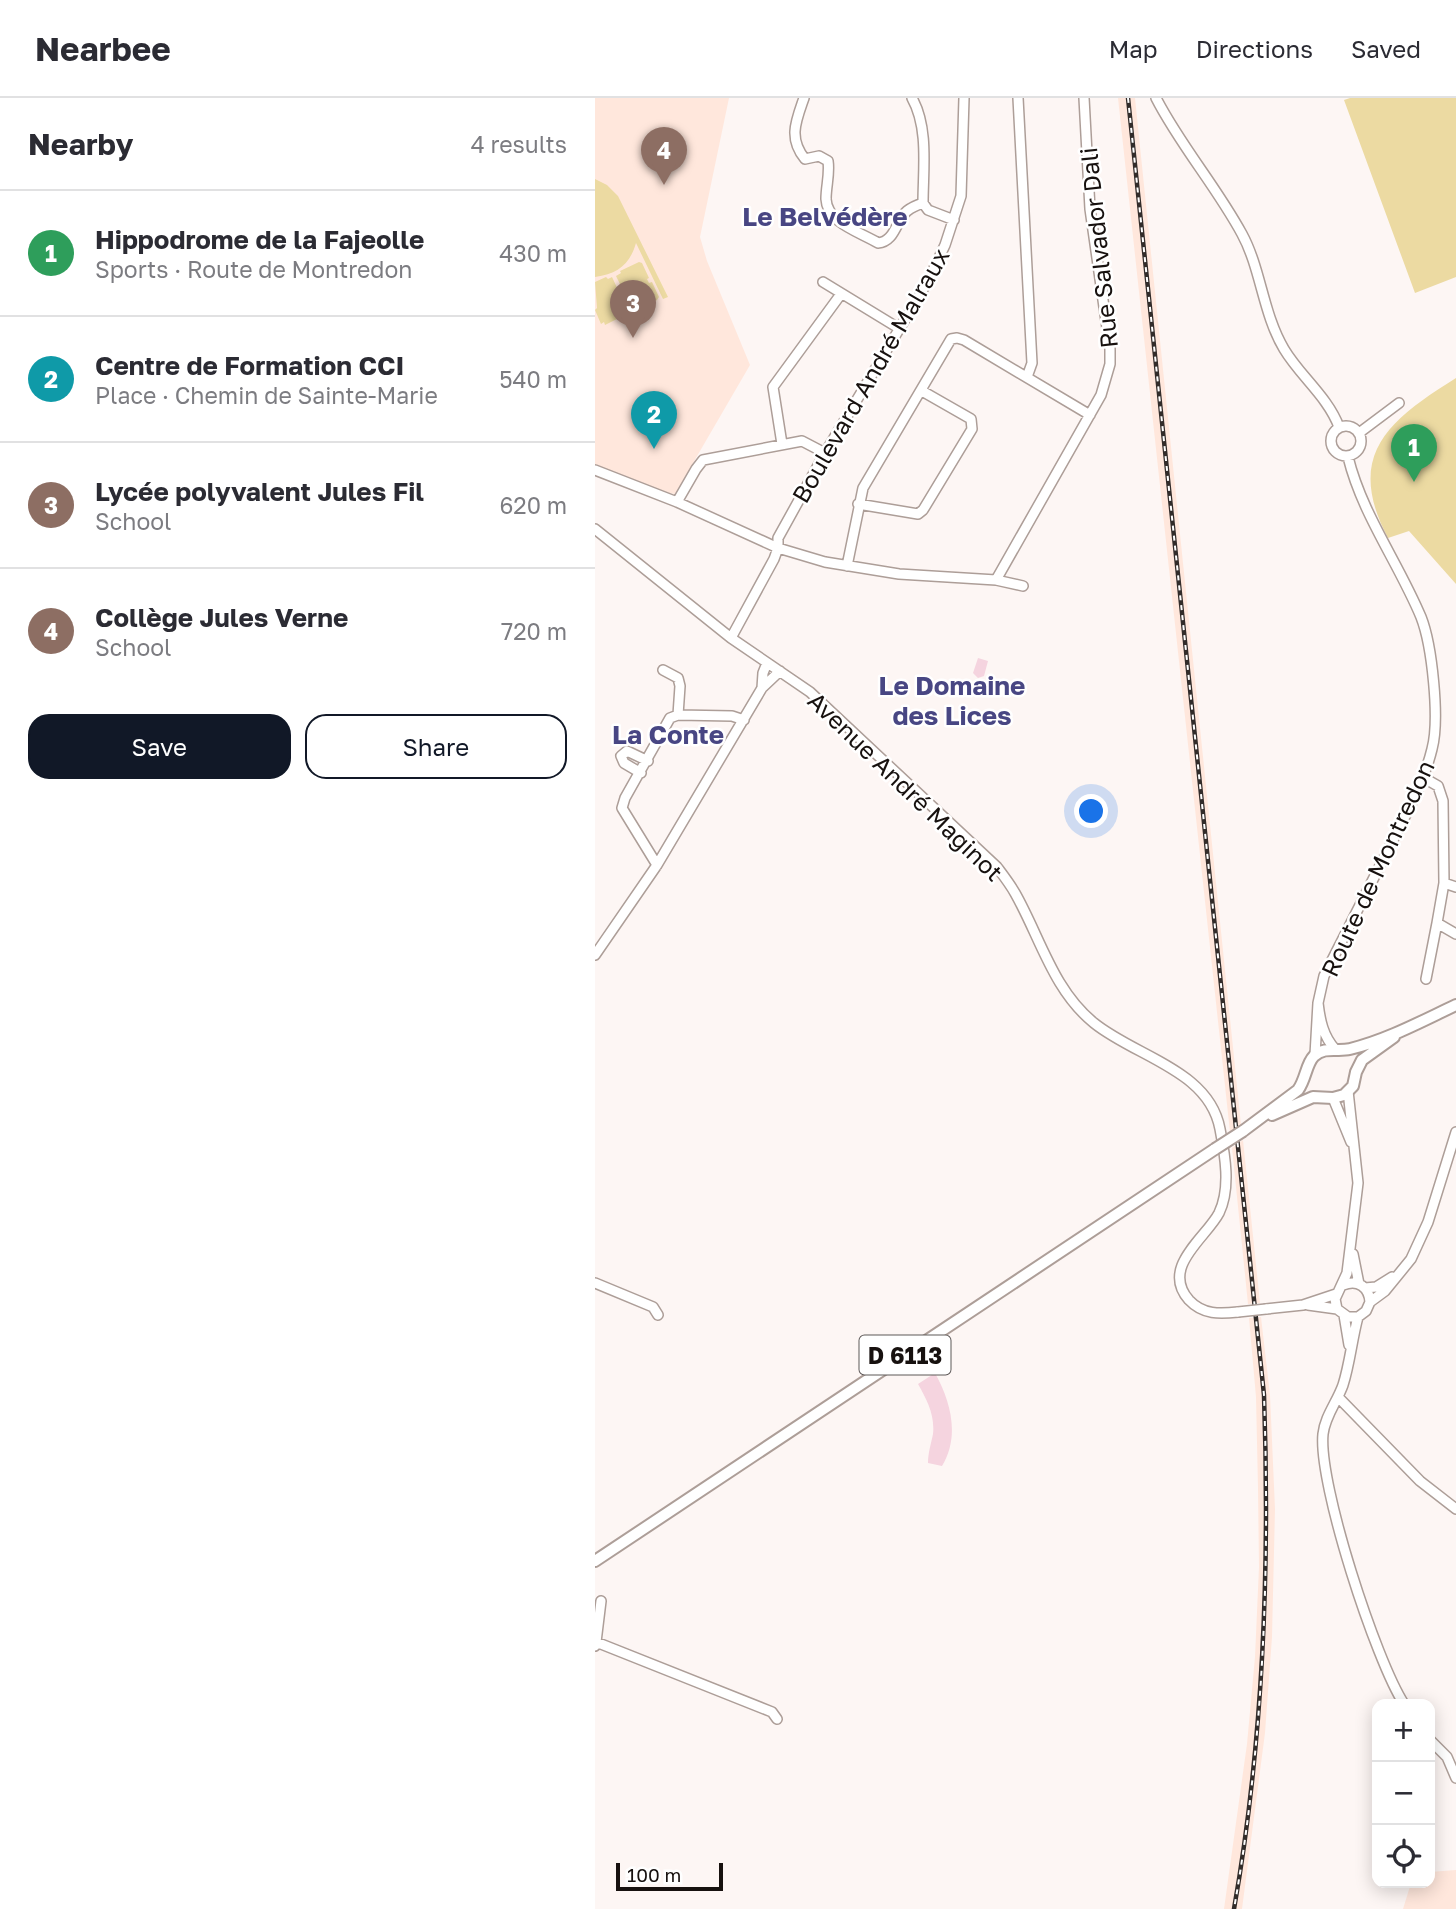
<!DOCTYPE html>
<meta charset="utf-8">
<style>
:root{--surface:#fff;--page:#f7f7f7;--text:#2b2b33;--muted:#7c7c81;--line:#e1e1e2;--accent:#111827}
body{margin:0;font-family:"Golos Text",sans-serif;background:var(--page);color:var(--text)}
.controls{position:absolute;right:21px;bottom:21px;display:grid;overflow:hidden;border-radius:14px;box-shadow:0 4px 18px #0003}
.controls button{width:63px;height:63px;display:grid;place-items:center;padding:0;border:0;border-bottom:2px solid var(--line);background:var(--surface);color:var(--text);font:35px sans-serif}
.scale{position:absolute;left:21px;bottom:18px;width:107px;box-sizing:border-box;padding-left:7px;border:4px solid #17110f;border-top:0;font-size:19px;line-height:24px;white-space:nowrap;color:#17110f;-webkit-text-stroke:5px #fff;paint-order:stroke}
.you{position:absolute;left:497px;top:714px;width:24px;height:24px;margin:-18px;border:5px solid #fff;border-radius:50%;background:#1a73e8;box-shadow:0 0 0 10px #1a73e833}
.badge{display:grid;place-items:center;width:46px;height:46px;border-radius:50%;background:var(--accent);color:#fff;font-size:23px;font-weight:700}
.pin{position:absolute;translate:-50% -58px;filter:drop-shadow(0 2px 4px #0008)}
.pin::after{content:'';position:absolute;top:37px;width:24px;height:21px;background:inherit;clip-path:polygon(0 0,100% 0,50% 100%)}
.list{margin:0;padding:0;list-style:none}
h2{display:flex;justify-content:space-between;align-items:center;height:91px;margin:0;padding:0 28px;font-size:30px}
h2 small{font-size:23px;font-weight:400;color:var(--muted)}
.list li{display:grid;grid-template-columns:46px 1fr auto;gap:21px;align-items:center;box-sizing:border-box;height:126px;padding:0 28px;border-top:2px solid var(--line)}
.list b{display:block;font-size:26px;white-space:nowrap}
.list p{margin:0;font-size:23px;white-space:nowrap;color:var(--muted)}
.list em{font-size:23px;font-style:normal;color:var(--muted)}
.actions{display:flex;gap:14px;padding:21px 28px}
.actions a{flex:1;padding:16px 0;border:2px solid var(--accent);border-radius:21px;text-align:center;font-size:24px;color:var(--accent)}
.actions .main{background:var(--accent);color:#fff}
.icon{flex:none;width:38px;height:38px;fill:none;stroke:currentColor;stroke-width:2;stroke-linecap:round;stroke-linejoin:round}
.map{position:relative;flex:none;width:861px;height:1811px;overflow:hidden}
header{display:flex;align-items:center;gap:42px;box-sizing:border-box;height:98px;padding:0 35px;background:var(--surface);border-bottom:2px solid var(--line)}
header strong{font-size:33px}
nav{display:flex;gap:38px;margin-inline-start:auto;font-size:24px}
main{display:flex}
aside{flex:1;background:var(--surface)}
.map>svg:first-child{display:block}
.built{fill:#ffe7dc}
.green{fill:#ecdaa2}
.water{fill:#f5d4df}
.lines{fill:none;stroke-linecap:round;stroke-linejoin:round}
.minor-casing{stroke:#ad9e98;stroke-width:12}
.major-casing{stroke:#ad9e98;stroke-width:14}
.minor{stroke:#fff;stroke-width:9}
.major{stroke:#fff;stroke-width:10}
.rail-casing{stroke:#322c2a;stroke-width:4.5}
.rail{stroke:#fff;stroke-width:2;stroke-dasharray:5;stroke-linecap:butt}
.minor-bridge-casing{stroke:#ad9e98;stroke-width:12;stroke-linecap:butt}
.major-bridge-casing{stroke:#ad9e98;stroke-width:14;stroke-linecap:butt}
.minor-bridge{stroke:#fff;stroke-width:9}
.major-bridge{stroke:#fff;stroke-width:10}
.labels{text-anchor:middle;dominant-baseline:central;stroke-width:5;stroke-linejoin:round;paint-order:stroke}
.shield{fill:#fff;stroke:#5d5857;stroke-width:2}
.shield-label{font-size:23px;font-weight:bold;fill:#17110f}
.street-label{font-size:24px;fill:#17110f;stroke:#fff}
.neighbourhood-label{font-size:26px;font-weight:bold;fill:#484683;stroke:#fff}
</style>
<header>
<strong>Nearbee</strong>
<nav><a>Map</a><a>Directions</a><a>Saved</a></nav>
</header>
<main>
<aside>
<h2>Nearby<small>4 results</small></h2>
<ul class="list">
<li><span class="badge" style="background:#2e9e5b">1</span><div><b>Hippodrome de la Fajeolle</b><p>Sports · Route de Montredon</p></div><em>430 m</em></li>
<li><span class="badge" style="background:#0f9aa8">2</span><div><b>Centre de Formation CCI</b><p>Place · Chemin de Sainte-Marie</p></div><em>540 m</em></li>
<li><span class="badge" style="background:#8d6e63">3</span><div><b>Lycée polyvalent Jules Fil</b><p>School</p></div><em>620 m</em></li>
<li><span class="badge" style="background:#8d6e63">4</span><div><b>Collège Jules Verne</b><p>School</p></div><em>720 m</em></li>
</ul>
<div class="actions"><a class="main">Save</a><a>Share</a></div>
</aside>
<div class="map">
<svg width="861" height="1811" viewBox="0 0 861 1811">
<rect width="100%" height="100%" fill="#fdf6f4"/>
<path class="built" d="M0,0H134L105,139L112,163L155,267L80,396L63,393L0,367Z
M523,0H540L646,1027L635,1034Z
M648,1042L665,1205L653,1206L637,1050Z
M666,1219L675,1297L680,1411L677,1539L670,1635L647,1811H629L652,1646L660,1559L664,1469L663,1390L661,1299L654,1220Z
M861,1772V1811H808L816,1785H835V1774Z"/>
<path class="green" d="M755,0H861V179L820,195L749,2Z
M0,81L12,87L23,98L73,199L68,201L41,145C35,166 23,176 0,179Z
M44,164L47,165L54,180L52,181L54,185L57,184L64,199L62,202L43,211L42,209L37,211L30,197L35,194L33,190L28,192L21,178L26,175L25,173Z
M11,179L13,181L17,179L24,194L20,197L22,200L26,198L33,213L29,215L30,217L10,227L9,224L6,226L0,212L2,210L0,184Z
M861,280V486L814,433L793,440C749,357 794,322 861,280Z"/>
<path class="water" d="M383,560L393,563L389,578L383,580L378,575Z
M340,1275C356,1304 365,1338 347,1368L333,1365C333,1355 336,1346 338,1336C340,1317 332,1302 323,1286Z"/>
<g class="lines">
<defs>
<path id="minor" d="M209,0C201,23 193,40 210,61L224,58L233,63C235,76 231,88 231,101C232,125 265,134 283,145C300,144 301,122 312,113C317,109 322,107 328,105
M317,0C334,30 328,72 328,105L333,112L359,122
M423,0L437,265L432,279
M561,0C585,47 621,88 647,136C666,171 668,216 689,251C705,278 733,299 744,329
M228,184L305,231
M736 343a15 15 0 1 1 30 0a15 15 0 1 1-30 0Z
M764,335L804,305
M187,346L178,289L246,196
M0,372L82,404L183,450L230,464L304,476L401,482L428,488
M82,404L101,371L108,362L207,343L230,355
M263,406L323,416L328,412L377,331L376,321L327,293
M0,431L136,540L215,594L402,769C408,777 415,786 420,795C445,839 458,892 499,925C541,959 614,972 625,1031C630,1057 636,1090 624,1115C611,1140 565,1169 594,1202C608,1217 625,1216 643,1214
M252,468L268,390L356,241L362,240L369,242L495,317
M401,482L506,297L515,266V251L495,111L489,0
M136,540L179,461L183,450V440L230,355L333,183L350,147L366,98L369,0
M68,572L83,580L85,588L83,617
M167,590L168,575L172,565
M46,675L29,665L26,658L32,653L53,663
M829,680L843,688L848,703L849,785L842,825L861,836
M62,767L27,710L30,700L75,620L83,617L137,618L149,622
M849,785L861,789
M0,857L62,767L167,590L185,573
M831,881L842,825
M723,905L729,878C752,833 774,789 797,744C812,714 829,684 837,651C845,621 837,547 826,519C803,464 767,416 753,359
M720,957L723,905C725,922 728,938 740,951
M753,993L763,1085L752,1175L740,1201L742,1211L753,1219H763L771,1213L775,1204L790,1193L816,1161L833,1124L861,1034
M738,1000L756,1044
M758,1156L764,1186
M0,1185L58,1209L63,1217
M748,1187C763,1181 774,1189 775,1204
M770,1190L781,1189L797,1179
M713,1207L742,1211
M671,1211L708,1207L741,1196
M749,1217L754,1247
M763,1219C757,1241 755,1265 748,1287C742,1304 730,1318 728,1336C723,1386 781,1563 809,1606
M743,1299L825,1383L861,1411
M1,1544L6,1503
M0,1548L1,1544L177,1614L182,1621
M835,1642L852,1659L861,1680"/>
<path id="major" d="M677,1017L718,999L738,1000L749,997L758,988L761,974L767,962L799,939
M648,1033L703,992C711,981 711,966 719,958C730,948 742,954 755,951C792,942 827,923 861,907
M0,1463L620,1051"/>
</defs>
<use href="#minor" class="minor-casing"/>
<use href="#major" class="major-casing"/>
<use href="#minor" class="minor"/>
<use href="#major" class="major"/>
<defs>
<path id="rail" d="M533,0L669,1297C675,1470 669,1641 639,1811"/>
</defs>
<use href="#rail" class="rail-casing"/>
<use href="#rail" class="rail"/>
<defs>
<path id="minor-bridge" d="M643,1214L671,1211"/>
<path id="major-bridge" d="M620,1051L648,1033"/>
</defs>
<use href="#minor-bridge" class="minor-bridge-casing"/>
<use href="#major-bridge" class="major-bridge-casing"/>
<use href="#minor-bridge" class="minor-bridge"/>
<use href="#major-bridge" class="major-bridge"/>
</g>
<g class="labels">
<rect class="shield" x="264.5" y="1237.5" width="91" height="39" rx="5"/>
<g class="shield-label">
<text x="310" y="1257">D 6113</text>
</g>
<g class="street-label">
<text transform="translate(503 150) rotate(-96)">Rue Salvador Dali</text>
<text transform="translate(275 277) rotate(-60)">Boulevard André Malraux</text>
<text transform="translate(311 688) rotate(44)">Avenue André Maginot</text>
<text transform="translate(782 770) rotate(-65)">Route de Montredon</text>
</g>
<g class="neighbourhood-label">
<text x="230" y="118">Le Belvédère</text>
<text x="357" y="587">Le Domaine<tspan x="357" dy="30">des Lices</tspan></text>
<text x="73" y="636">La Conte</text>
</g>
</g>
</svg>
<div class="controls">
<button>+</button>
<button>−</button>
<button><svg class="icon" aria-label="locate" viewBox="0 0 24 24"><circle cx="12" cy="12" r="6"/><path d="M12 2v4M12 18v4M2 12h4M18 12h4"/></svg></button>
</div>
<div class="scale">100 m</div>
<div class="you"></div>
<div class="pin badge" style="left:819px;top:384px;background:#2e9e5b">1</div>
<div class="pin badge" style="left:59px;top:351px;background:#0f9aa8">2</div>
<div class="pin badge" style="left:38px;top:240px;background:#8d6e63">3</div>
<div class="pin badge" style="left:69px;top:87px;background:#8d6e63">4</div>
</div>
</main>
